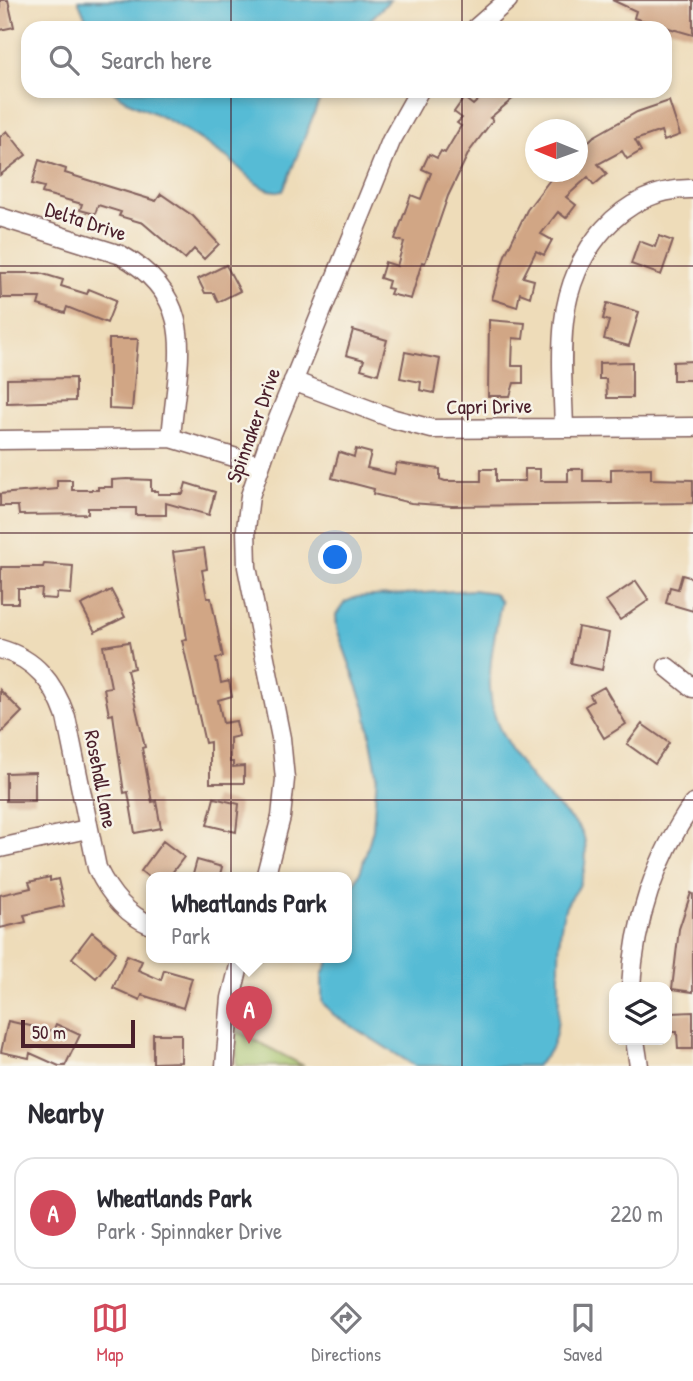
<!DOCTYPE html>
<meta charset="utf-8">
<style>
:root{--surface:#fff;--page:#f7f7f7;--text:#2b2b33;--muted:#7c7c81;--line:#e1e1e2;--accent:#d1495b}
body{margin:0;font-family:"Patrick Hand",sans-serif;background:var(--page);color:var(--text)}
.controls{position:absolute;right:21px;bottom:21px;display:grid;overflow:hidden;border-radius:14px;box-shadow:0 4px 10px #0003}
.controls button{width:63px;height:63px;display:grid;place-items:center;padding:0;border:0;border-bottom:2px solid var(--line);background:var(--surface);color:var(--text);font:35px sans-serif}
.compass{position:absolute;left:525px;top:119px;width:63px;height:63px;border-radius:50%;background:var(--surface);box-shadow:0 4px 10px #0003;rotate:271deg}
.scale{position:absolute;left:21px;bottom:18px;width:114px;box-sizing:border-box;padding-left:7px;border:4px solid #4a1f2b;border-top:0;font-size:19px;line-height:24px;white-space:nowrap;color:#4a1f2b;-webkit-text-stroke:5px #f7f3e8;paint-order:stroke}
.you{position:absolute;left:336px;top:558px;width:24px;height:24px;margin:-18px;border:5px solid #fff;border-radius:50%;background:#1a73e8;box-shadow:0 0 0 10px #1a73e833}
.badge{display:grid;place-items:center;width:46px;height:46px;border-radius:50%;background:var(--accent);color:#fff;font-size:23px;font-weight:700}
.pin{position:absolute;translate:-50% -58px;filter:drop-shadow(0 2px 4px #0008)}
.pin::after{content:'';position:absolute;top:37px;width:24px;height:21px;background:inherit;clip-path:polygon(0 0,100% 0,50% 100%)}
.popup{position:absolute;left:146px;top:872px;width:206px;height:91px;box-sizing:border-box;display:grid;place-content:center;border-radius:14px;background:var(--surface);filter:drop-shadow(0 2px 5px #0005);font-size:23px;white-space:nowrap;color:var(--muted)}
.popup b{font-size:26px;color:var(--text)}
.popup::after{content:'';position:absolute;left:50%;top:100%;margin-left:-14px;border:14px solid transparent;border-top-color:var(--surface)}
.list{margin:0;padding:0;list-style:none}
h2{display:flex;justify-content:space-between;align-items:center;height:91px;margin:0;padding:0 28px;font-size:30px}
h2 small{font-size:23px;font-weight:400;color:var(--muted)}
.list li{display:grid;grid-template-columns:46px 1fr auto;gap:21px;align-items:center;box-sizing:border-box;height:112px;margin:0 14px 14px;padding:0 14px;border:2px solid var(--line);border-radius:21px}
.list b{display:block;font-size:26px;white-space:nowrap}
.list p{margin:0;font-size:23px;white-space:nowrap;color:var(--muted)}
.list em{font-size:23px;font-style:normal;color:var(--muted)}
.icon{flex:none;width:38px;height:38px;fill:none;stroke:currentColor;stroke-width:2;stroke-linecap:round;stroke-linejoin:round}
.map{position:relative;flex:none;width:693px;height:1066px;overflow:hidden}
.search{position:absolute;background:var(--surface);box-shadow:0 4px 10px #0003;left:21px;right:21px;top:21px;height:77px;display:flex;align-items:center;gap:18px;box-sizing:border-box;padding:0 24px;border-radius:21px;color:var(--muted);font-size:26px}
.sheet{height:217px;background:var(--surface)}
nav{display:flex;justify-content:space-around;align-items:center;box-sizing:border-box;height:98px;border-top:2px solid var(--line);background:var(--surface);font-size:19px;color:var(--muted)}
nav a{display:grid;justify-items:center;gap:4px}
nav .on{color:var(--accent)}
.map>svg:first-child{display:block}
.green{fill:#a4c26a;stroke:#77704a;stroke-width:2}
.water{fill:#56bbd5;stroke:#506d80;stroke-width:2}
.building{fill:#d1a685}
.lines{fill:none;stroke-linecap:round;stroke-linejoin:round}
.street-casing{stroke:#83615d;stroke-width:21}
.street{stroke:#fff;stroke-width:18}
.grid{fill:none;stroke:#4a1f2b;stroke-width:2;stroke-opacity:0.55}
.labels{text-anchor:middle;dominant-baseline:central;stroke-width:5;stroke-linejoin:round;paint-order:stroke}
.street-label{font-size:21px;fill:#4a1f2b;stroke:#f7f3e8}
</style>
<div class="map">
<svg width="693" height="1066" viewBox="0 0 693 1066">
<rect width="100%" height="100%" fill="#f7f3e8"/>
<filter id="ink" filterUnits="userSpaceOnUse"><feTurbulence type="fractalNoise" baseFrequency=".0143" numOctaves="2"/><feDisplacementMap in="SourceGraphic" scale="14" xChannelSelector="R" yChannelSelector="G"/><feConvolveMatrix kernelMatrix="1 2 1 2 8 2 1 2 1" color-interpolation-filters="sRGB"/></filter>
<filter id="wash" filterUnits="userSpaceOnUse"><feTurbulence type="fractalNoise" baseFrequency=".00686" numOctaves="4" result="noise"/><feDisplacementMap in="SourceGraphic" scale="28" xChannelSelector="R" yChannelSelector="G"/><feGaussianBlur stdDeviation="1.57" result="paint"/><feColorMatrix in="noise" values="0 0 0 0 0 0 0 0 0 0 0 0 0 0 0 0 0 1.4 0 .05"/><feComposite in="paint" operator="in"/></filter>
<g filter="url(#wash)">
<rect width="100%" height="100%" fill="#eedcb9"/>
<path class="green" d="M237,1031L304,1066H236Z"/>
<path class="water" d="M78,0H390L362,28H90Z
M113,91H323L283,191C257,194 244,169 225,156C204,142 183,127 160,116C144,108 126,103 113,91Z
M473,590L494,593L501,602C483,693 480,718 543,792C552,802 579,824 583,834C588,849 586,871 579,886C575,894 568,900 565,909C552,947 567,1022 550,1050C547,1056 541,1061 536,1066H415L334,1015L322,1002V975L330,958H347V899L361,870L373,829L377,773L365,707L337,629L336,615L345,602L357,597Z"/>
<g id="blocks">
<path class="building" d="M0,0H8L14,27L0,30Z
M612,0H693V35L634,18L636,11Z
M488,91H522L490,118L493,120L469,152L448,196L425,263L422,262L411,299L390,294L392,289L387,288L389,281L380,278L385,262L397,266L404,242L395,239L411,195L421,199L431,173L422,169L429,154L437,158L441,151L445,153L461,126L457,123L462,118L454,112L464,98L473,105Z
M669,101L680,135L664,141L661,131L635,140L641,151L627,159L622,151L598,164L607,174L594,185L588,177L566,197L576,205L566,218L558,212L541,234L552,240L544,255L536,251L523,277L534,280L530,297L520,293L517,307L492,299L505,255L527,210L556,172H578V152L593,137L637,112Z
M7,131L26,155L0,175V137Z
M39,160L66,169L65,173L156,201L161,194L193,216L219,244L204,259L194,249L185,259L143,223L119,216L121,212L98,205L95,214L80,210L82,204L42,193L44,187L32,184Z
M659,236L673,241L661,275L631,264L639,241L655,247Z
M226,265L240,291L218,302L214,293H205L198,279Z
M0,273H40L63,280L61,286L87,294L89,289L116,300L107,323L67,307L65,313L38,305L40,298H1Z
M607,303L639,312L629,346L604,339L609,321L603,319Z
M489,320L525,323L523,339L513,338L512,366H523V383H514L510,396H488Z
M353,330L387,340L378,374L361,369L364,360L346,355Z
M109,339H138L132,410L109,409Z
M405,352L440,359L434,393L420,390L421,382L400,378Z
M693,361V380H673V362Z
M632,362V398H607L606,379H599V363Z
M75,378V401L7,403V379Z
M356,449L371,453L367,468L394,474L397,463L440,469V479L445,481H481V469H496V481H525V469H540V481H568V469H583V481H611V469L651,468V479L693,480V503L452,506L411,503L373,494L374,489L332,478L339,452L354,457Z
M127,479L151,480V491H158V494H183L186,483L215,492L209,515L166,503V515H136V508H88V514L19,515L18,506H0V494L57,489V480H72V490H98V487H112V480Z
M204,548L207,569L202,570L204,582L207,598H211L223,657L216,658L221,683L229,681L232,696L218,700L223,723L236,721L239,736L230,738V762H233V767L244,766V783H210V742L205,743L182,640L187,639L173,552Z
M44,564L73,566L71,594L57,593L56,599L41,598L42,589H18V603H1V567H43Z
M682,575L693,578V611L666,603L670,587L678,589Z
M636,581L649,600L620,620L606,601Z
M111,590L125,617L95,632L81,605Z
M578,627L609,633L602,670L571,663Z
M129,642L134,668L127,670L145,747L142,748L152,802L156,801L161,828L135,833L128,792L124,793L113,714L109,715L104,688L111,687L103,646Z
M604,687L626,724L604,738L585,706L593,701L590,695Z
M0,690L22,712L0,734Z
M642,724L669,743L655,764L627,744Z
M35,772V801H6V773Z
M214,798L239,804L236,832L207,825Z
M163,841L184,857L168,878H150L141,871Z
M197,860L222,867L219,878H192Z
M50,877V881L58,879L64,906L24,915L26,922L0,928V895L31,888L29,882Z
M691,893L693,894V992L672,989L679,929Z
M92,932L116,952L96,978L72,958Z
M127,955L142,961L138,970L161,980L164,970L192,978L183,1008L142,995L140,1000L113,988Z
M693,1012V1049H678L677,1032H672V1013Z
M8,1021L53,1031L56,1024L80,1035L65,1066H59L30,1053L29,1058L1,1052Z
M153,1034H181V1062L153,1063Z"/>
</g>
</g>
<g filter="url(#ink)">
<use href="#blocks" fill-opacity="0" stroke="#83615d" stroke-width="2"/>
<g class="lines">
<defs>
<path id="street" d="M476,28L508,0
M0,217L121,255C201,300 177,361 171,438
M293,381L394,419L432,429L693,427
M564,428C563,392 560,356 564,321C571,253 621,187 693,189
M0,440L171,438L260,465
M0,649C36,659 54,683 66,717L97,868C109,893 125,914 151,925
M667,667L693,688
M0,848L87,829
M265,878L281,817L285,779L281,738L247,567L246,529L250,496L269,441L391,141L419,91
M631,987C634,922 655,858 693,804
M635,1040L639,1066
M225,1066L231,998L241,958"/>
</defs>
<use href="#street" class="street-casing"/>
<use href="#street" class="street"/>
</g>
</g>
<path class="grid" d="M231,0V28M462,0V28M231,91V1066M462,91V1066M0,266H693M0,533H693M0,800H693"/>
<g class="labels">
<g class="street-label">
<text transform="translate(86 221) rotate(18)">Delta Drive</text>
<text transform="translate(489 406) rotate(-1)">Capri Drive</text>
<text transform="translate(253 425) rotate(-70)">Spinnaker Drive</text>
<text transform="translate(101 779) rotate(79)">Rosehall Lane</text>
</g>
</g>
</svg>
<div class="controls">
<button><svg class="icon" aria-label="layers" viewBox="0 0 24 24"><path d="M12 4l9 5-9 5-9-5zM3 14l9 5 9-5"/></svg></button>
</div>
<svg class="compass" viewBox="-18 -18 36 36"><path d="M0-13l5 13h-10z" fill="#e53935"/><path d="M0 13l5-13h-10z" fill="#7c7c81"/></svg>
<div class="scale">50 m</div>
<div class="you"></div>
<div class="pin badge" style="left:249px;top:1044px">A</div>
<div class="popup"><b>Wheatlands Park</b>Park</div>
<div class="search"><svg class="icon" aria-label="search" viewBox="0 0 24 24"><circle cx="10" cy="10" r="6"/><path d="M15 15l6 6"/></svg>Search here</div>
</div>
<section class="sheet">
<h2>Nearby<small></small></h2>
<ul class="list">
<li><span class="badge">A</span><div><b>Wheatlands Park</b><p>Park · Spinnaker Drive</p></div><em>220 m</em></li>
</ul>
</section>
<nav>
<a class="on"><svg class="icon" aria-label="map" viewBox="0 0 24 24"><path d="M3 6l6-2 6 2 6-2v14l-6 2-6-2-6 2zM9 4v14M15 6v14"/></svg>Map</a>
<a><svg class="icon" aria-label="directions" viewBox="0 0 24 24"><path d="M12 3l9 9-9 9-9-9zM9 14v-3h6M13 9l2 2-2 2"/></svg>Directions</a>
<a><svg class="icon" aria-label="saved" viewBox="0 0 24 24"><path d="M7 4h10v16l-5-4-5 4z"/></svg>Saved</a>
</nav>
